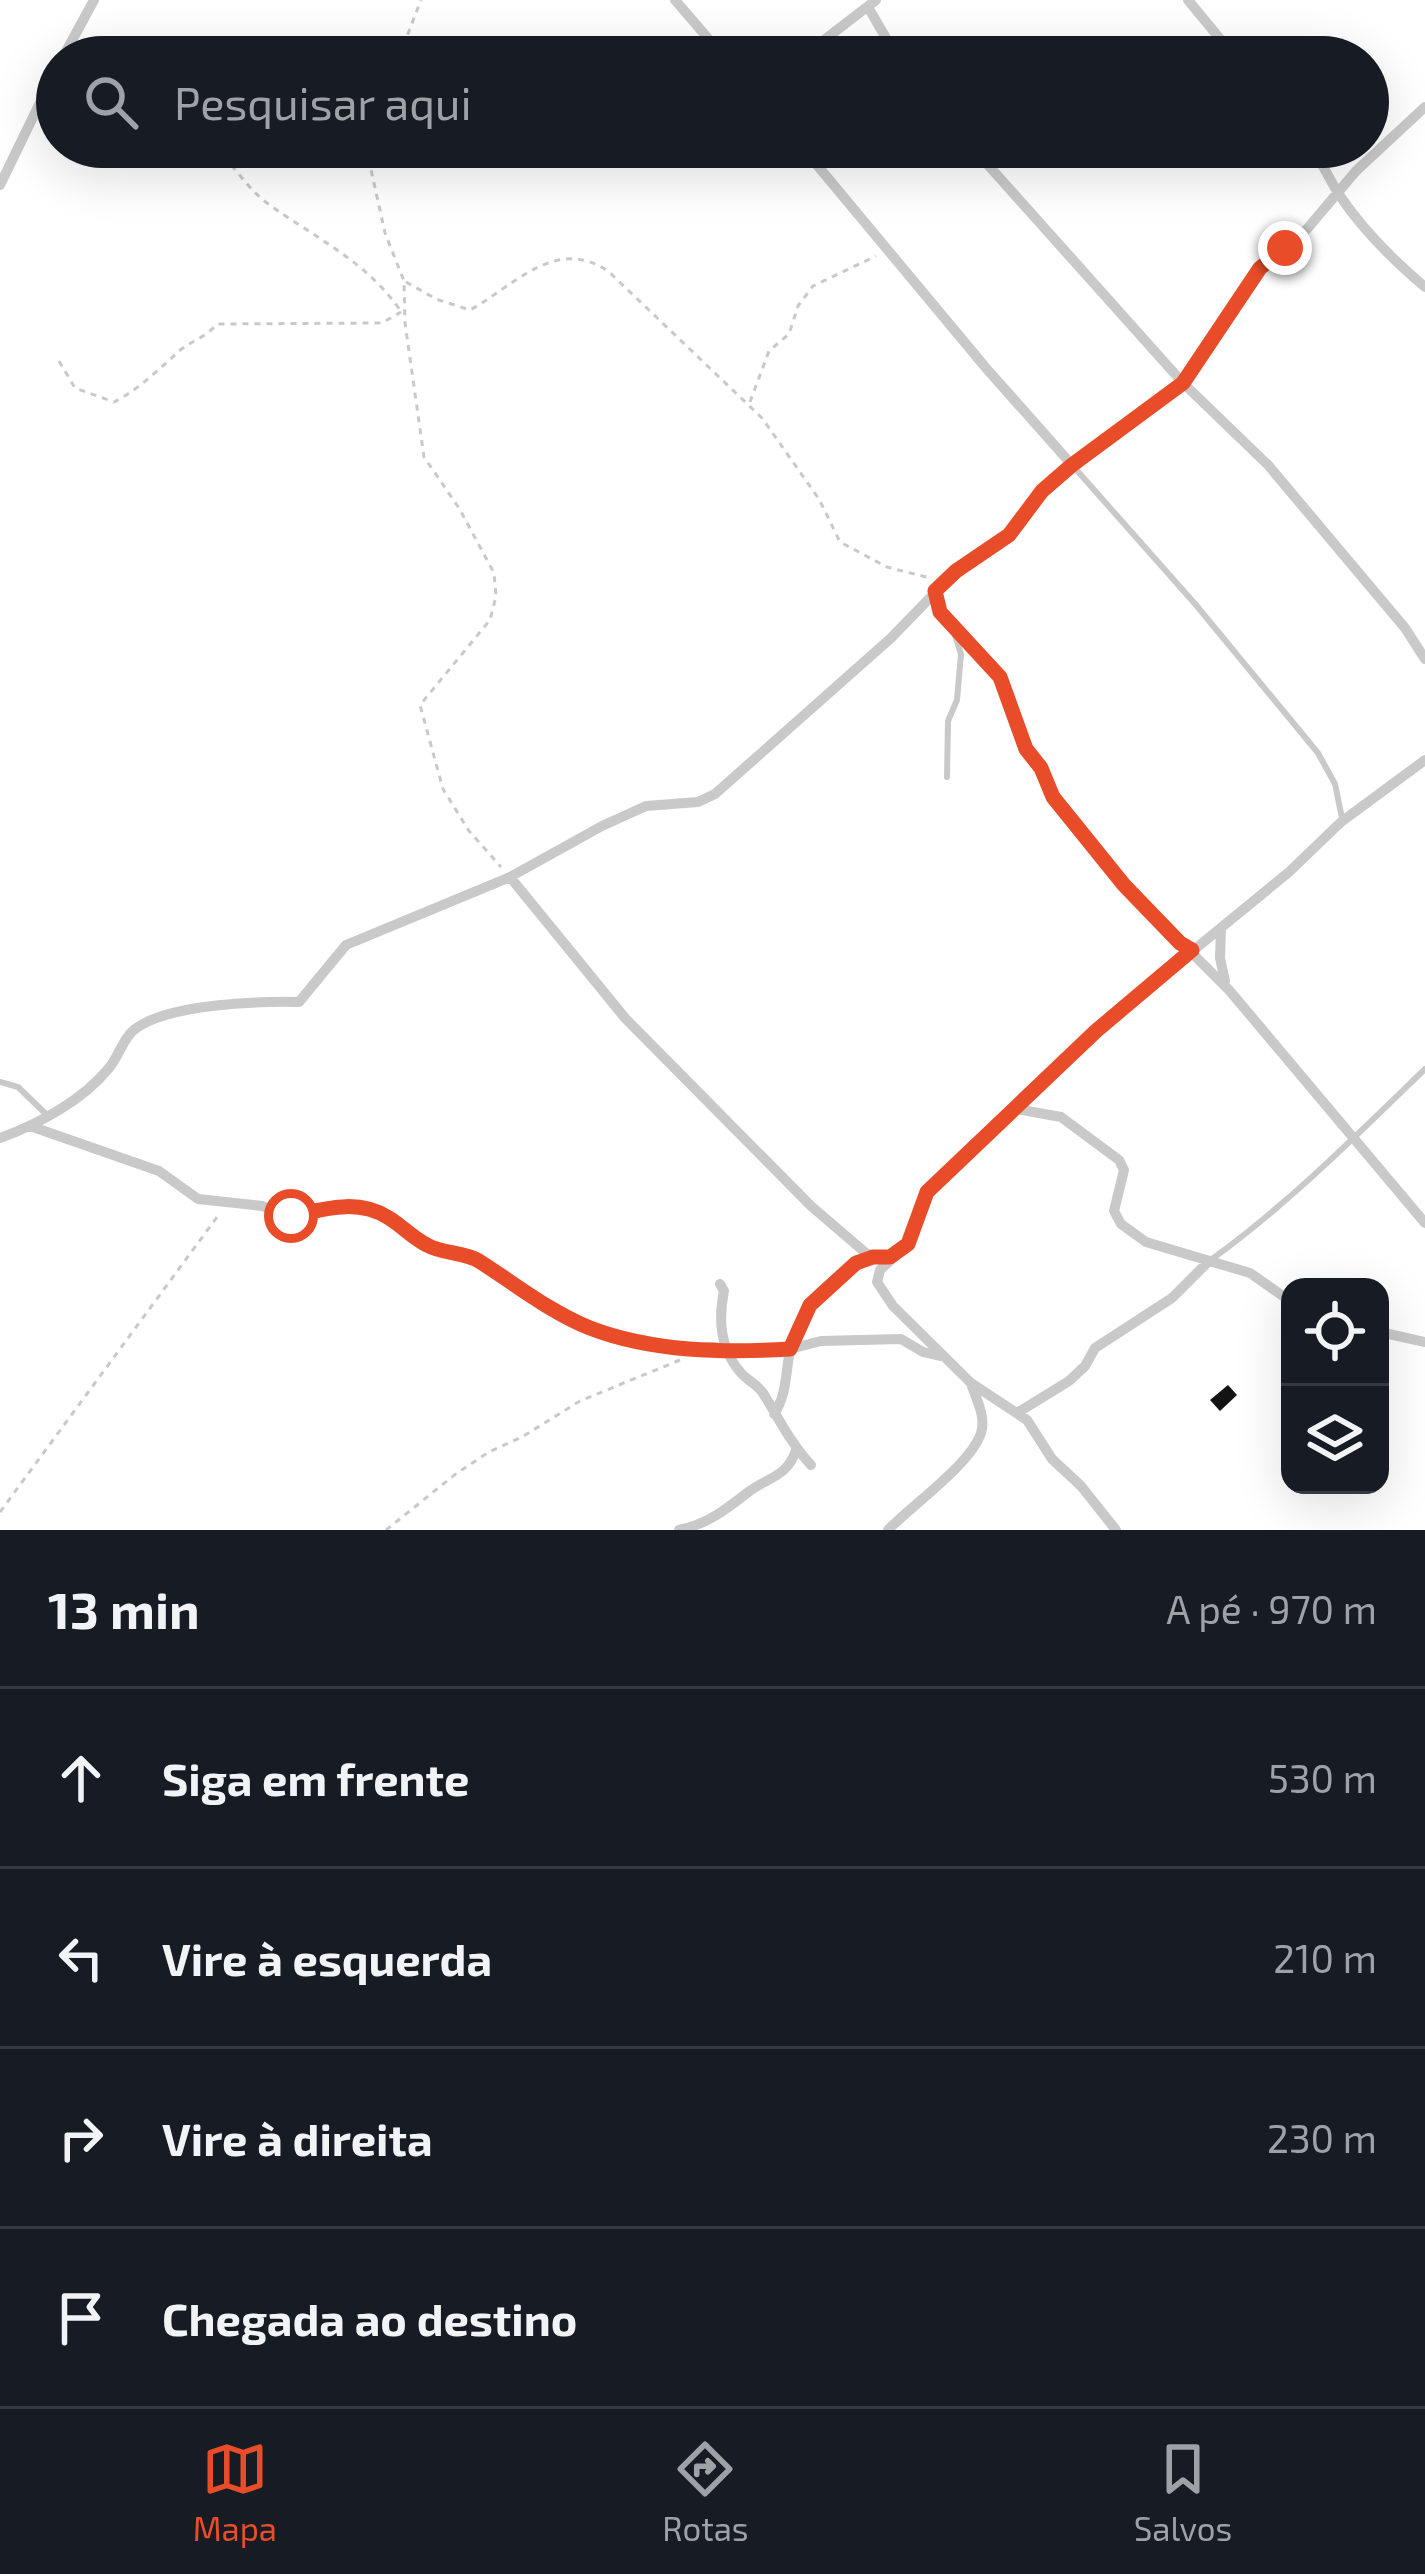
<!DOCTYPE html>
<html lang="pt">
<meta charset="utf-8">
<style>
:root{--surface:#171b24;--page:#242831;--text:#f1f3f6;--muted:#9ea1a6;--line:#363941;--accent:#e84c29}
body{margin:0;font-family:"Exo 2",sans-serif;background:var(--page);color:var(--text)}
.controls{position:absolute;right:36px;bottom:36px;display:grid;overflow:hidden;border-radius:24px;box-shadow:0 12px 48px #0002}
.controls button{width:108px;height:108px;display:grid;place-items:center;padding:0;border:0;border-bottom:3px solid var(--line);background:var(--surface);color:var(--text);font:60px sans-serif}
.stop{position:absolute;width:36px;height:36px;margin:-27px;border:9px solid #e84c29;border-radius:50%;background:#fff}
.stop.end{background:#e84c29;border-color:#fff;box-shadow:0 3px 12px #0008}
.list{margin:0;padding:0;list-style:none}
h2{display:flex;justify-content:space-between;align-items:center;height:156px;margin:0;padding:0 48px;font-size:51px}
h2 small{font-size:39px;font-weight:400;color:var(--muted)}
.list li{display:grid;grid-template-columns:78px 1fr auto;gap:36px;align-items:center;box-sizing:border-box;height:180px;padding:0 48px;border-top:3px solid var(--line)}
.list b{display:block;font-size:45px;white-space:nowrap}
.list em{font-size:39px;font-style:normal;color:var(--muted)}
.icon{flex:none;width:66px;height:66px;fill:none;stroke:currentColor;stroke-width:2;stroke-linecap:round;stroke-linejoin:round}
.map{position:relative;flex:none;width:1425px;height:1530px;overflow:hidden}
.search{position:absolute;background:var(--surface);box-shadow:0 12px 48px #0002;left:36px;right:36px;top:36px;height:132px;display:flex;align-items:center;gap:30px;box-sizing:border-box;padding:0 42px;border-radius:66px;color:var(--muted);font-size:45px}
.sheet{height:876px;background:var(--surface)}
nav{display:flex;justify-content:space-around;align-items:center;box-sizing:border-box;height:168px;border-top:3px solid var(--line);background:var(--surface);font-size:33px;color:var(--muted)}
nav a{display:grid;justify-items:center;gap:6px}
nav .on{color:var(--accent)}
.map>svg:first-child{display:block}
.building{fill:#131313}
.lines{fill:none;stroke-linecap:round;stroke-linejoin:round}
.path{stroke:#c9c9c9;stroke-width:3;stroke-dasharray:6 6;stroke-linecap:butt}
.service{stroke:#c9c9c9;stroke-width:6}
.minor{stroke:#c9c9c9;stroke-width:10}
.route{stroke:#e84c29;stroke-width:15}
</style>
<div class="map">
<svg width="1425" height="1530" viewBox="0 0 1425 1530">
<rect width="100%" height="100%" fill="#fff"/>
<path class="building" d="M1228,1385L1237,1395L1220,1411L1210,1400Z"/>
<g class="lines">
<path class="path" d="M80,48L113,57
M399,57L421,0
M216,147C233,165 248,189 267,203C315,238 365,260 400,310
M366,147L385,233L404,281L405,323L424,457L459,508L494,573L496,596L490,620L420,705L443,789L469,831L501,867
M406,282L436,299L470,310C515,285 556,236 608,271L762,418L819,499L840,542L887,567L930,578
M59,361L75,388L114,402C138,390 158,370 177,353C189,341 203,340 217,324L382,323L401,312
M750,402L769,351L789,334L798,306L813,286L876,256
M0,1512L220,1213
M386,1530L457,1473L489,1452L522,1437L580,1401L680,1360"/>
<path class="service" d="M1073,466L1196,605L1318,753L1335,784L1342,818
M947,777L948,721L957,700L961,654L954,632
M0,1082L18,1087L48,1116
M1212,1259C1288,1204 1356,1136 1425,1069"/>
<path class="minor" d="M675,0L724,57
M1188,0L1235,57
M868,7L897,57
M63,57L94,0
M802,57L876,0
M802,147L986,368L1072,465
M972,147L1183,383L1268,465L1405,628L1425,659
M1310,147C1323,163 1329,179 1340,196C1363,230 1393,260 1425,287
M0,185L57,68
M935,591L940,612L1001,678L1026,749L1041,768L1053,797L1124,885L1229,990L1425,1223
M510,877L625,1018L811,1206L867,1254L890,1257
M1221,929L1220,958L1225,981
M1016,1109L1061,1117L1119,1160L1124,1170L1114,1211L1121,1224L1146,1242L1250,1273L1290,1301
M30,1126L159,1171L198,1199L262,1206L291,1216L335,1205L379,1212L430,1247L476,1259L575,1321L597,1331L682,1348L715,1347L731,1352L790,1349L821,1341L901,1339L923,1352L940,1356
M0,1138C39,1124 83,1100 109,1068C119,1056 123,1038 135,1029C168,1004 258,1001 299,1002L346,945L510,877L602,826L646,806L698,802L715,794L891,638L956,571L1009,535L1041,491L1183,383L1260,268L1307,229L1356,171L1425,107
M720,1284L724,1291C718,1320 720,1349 741,1373C748,1381 757,1384 763,1393C778,1417 791,1444 811,1465
M1380,1332L1425,1342
M1017,1413L1069,1381L1085,1366L1095,1348L1172,1298L1209,1261
M774,1414C789,1393 785,1362 793,1338C803,1306 840,1266 873,1257
M679,1530C707,1524 724,1511 747,1493C767,1477 787,1478 796,1450
M888,1530C911,1506 971,1464 981,1433C986,1417 977,1401 972,1386
M1116,1530L1081,1486L1052,1459L1027,1420L971,1383L893,1306L877,1282L880,1270L908,1244L927,1192L948,1172L1107,1021L1289,872L1341,822L1425,760"/>
</g>
<g class="lines">
<path class="route" d="M291,1216C324,1209 358,1198 389,1218C402,1226 413,1238 427,1245C443,1254 464,1252 479,1261C515,1284 550,1312 590,1328C652,1352 725,1353 790,1349L810,1305L856,1263L873,1257H890L908,1244L927,1192L1096,1031L1192,950L1180,943L1124,885L1053,797L1041,768L1026,749L1000,677L940,612L935,591L956,571L1009,535L1042,491L1072,465L1183,383L1260,268L1285,248"/>
</g>
</svg>
<div class="controls">
<button><svg class="icon" aria-label="locate" viewBox="0 0 24 24"><circle cx="12" cy="12" r="6"/><path d="M12 2v4M12 18v4M2 12h4M18 12h4"/></svg></button>
<button><svg class="icon" aria-label="layers" viewBox="0 0 24 24"><path d="M12 4l9 5-9 5-9-5zM3 14l9 5 9-5"/></svg></button>
</div>
<div class="stop" style="left:291px;top:1216px"></div>
<div class="stop end" style="left:1285px;top:248px"></div>
<div class="search"><svg class="icon" aria-label="search" viewBox="0 0 24 24"><circle cx="10" cy="10" r="6"/><path d="M15 15l6 6"/></svg>Pesquisar aqui</div>
</div>
<section class="sheet">
<h2>13 min<small>A pé · 970 m</small></h2>
<ul class="list">
<li><svg class="icon" aria-label="ahead" viewBox="0 0 24 24"><path d="M12 20V5M6 11l6-6 6 6"/></svg><div><b>Siga em frente</b></div><em>530 m</em></li>
<li><svg class="icon" aria-label="left" viewBox="0 0 24 24"><path d="M17 20v-9H6M10 6l-5 5 5 5"/></svg><div><b>Vire à esquerda</b></div><em>210 m</em></li>
<li><svg class="icon" aria-label="right" viewBox="0 0 24 24"><path d="M7 20v-9h11M14 6l5 5-5 5"/></svg><div><b>Vire à direita</b></div><em>230 m</em></li>
<li><svg class="icon" aria-label="arrive" viewBox="0 0 24 24"><path d="M6 21V4h12l-3 4 3 4H6"/></svg><div><b>Chegada ao destino</b></div></li>
</ul>
</section>
<nav>
<a class="on"><svg class="icon" aria-label="map" viewBox="0 0 24 24"><path d="M3 6l6-2 6 2 6-2v14l-6 2-6-2-6 2zM9 4v14M15 6v14"/></svg>Mapa</a>
<a><svg class="icon" aria-label="directions" viewBox="0 0 24 24"><path d="M12 3l9 9-9 9-9-9zM9 14v-3h6M13 9l2 2-2 2"/></svg>Rotas</a>
<a><svg class="icon" aria-label="saved" viewBox="0 0 24 24"><path d="M7 4h10v16l-5-4-5 4z"/></svg>Salvos</a>
</nav>
